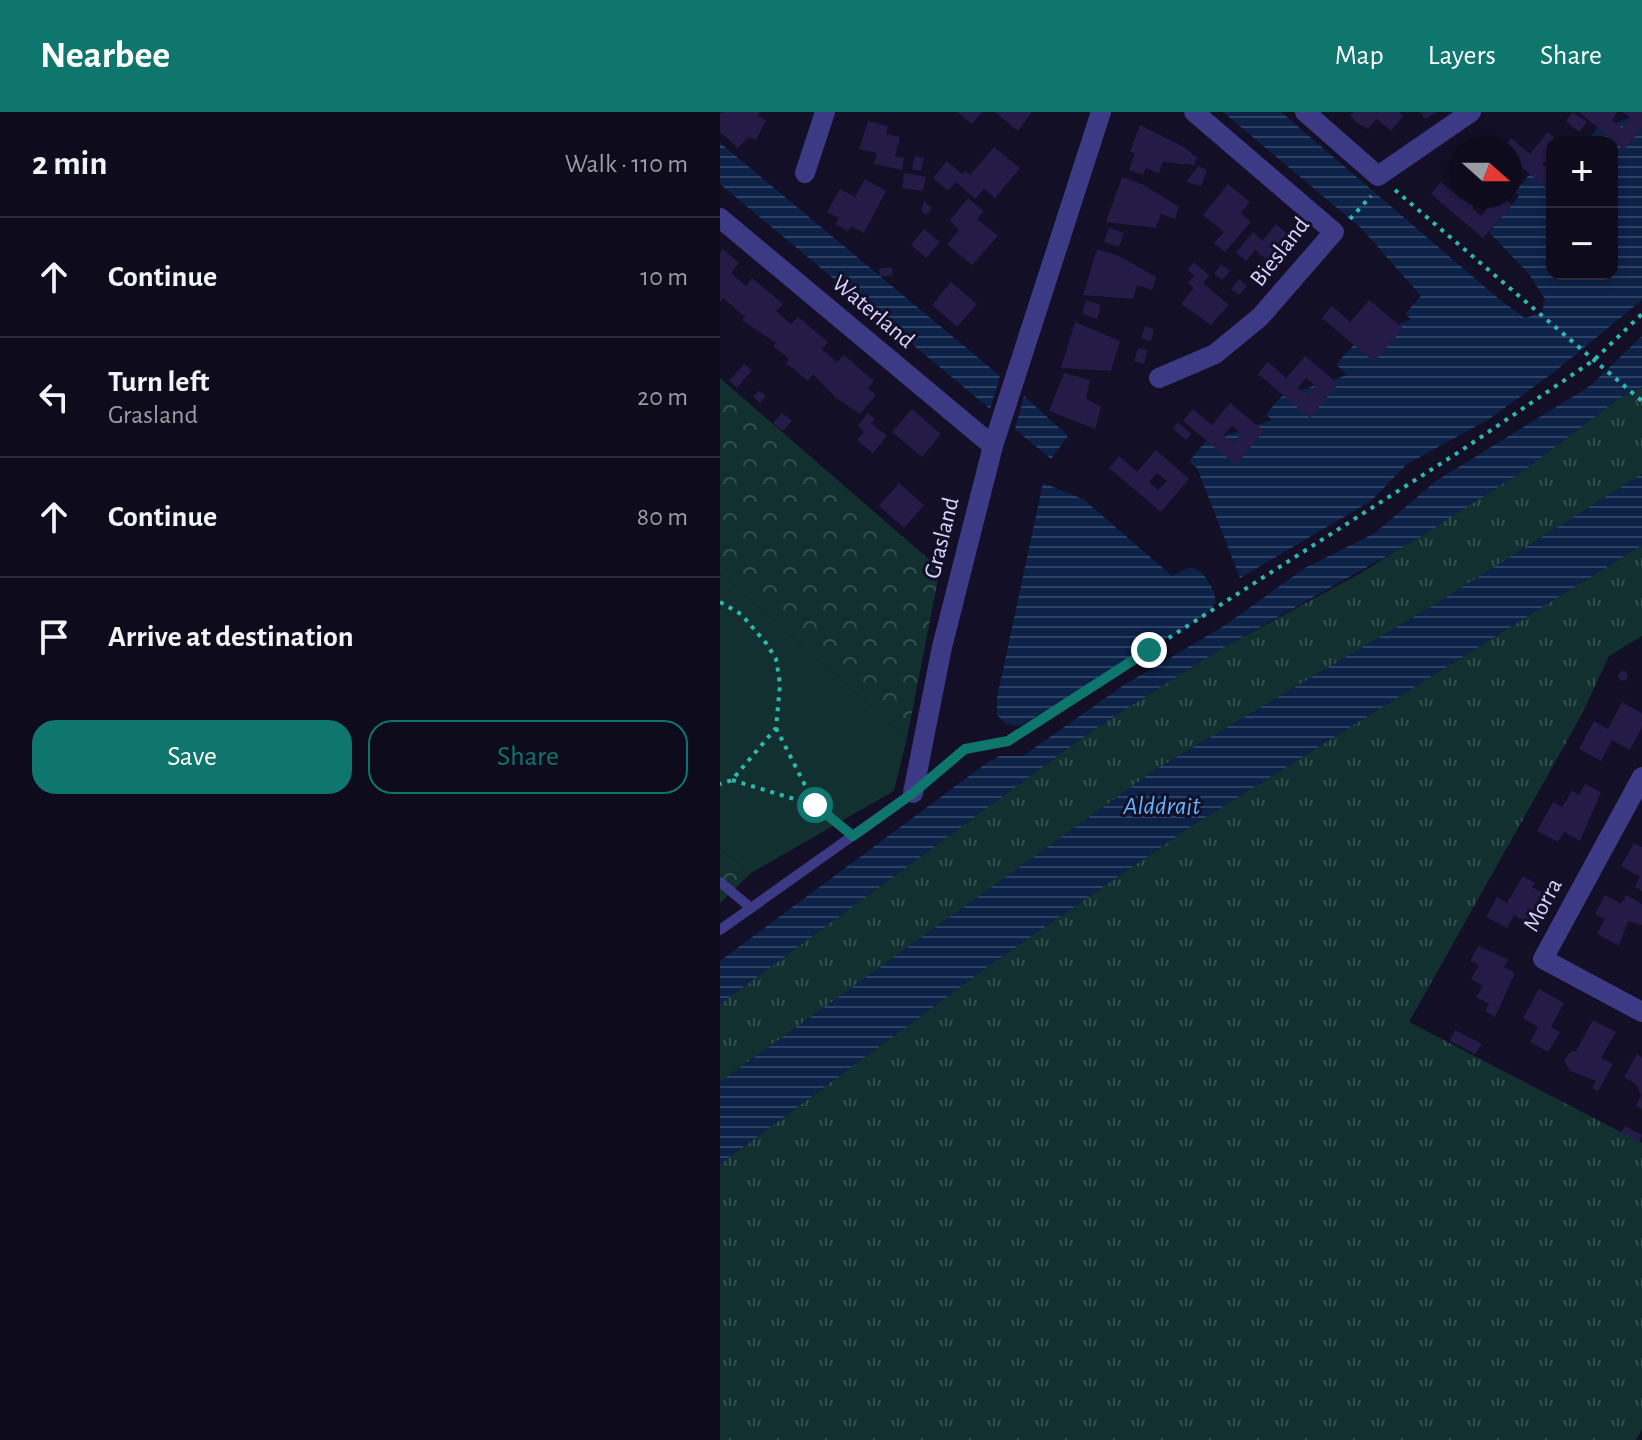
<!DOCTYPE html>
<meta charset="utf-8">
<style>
:root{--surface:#0e0b1c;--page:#171425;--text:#f1f3f6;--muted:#9b9ba3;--line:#2e2b3b;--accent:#0f766e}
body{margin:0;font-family:"Alegreya Sans",sans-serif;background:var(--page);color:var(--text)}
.controls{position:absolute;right:24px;top:24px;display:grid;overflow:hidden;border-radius:16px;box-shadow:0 4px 12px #0003}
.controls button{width:72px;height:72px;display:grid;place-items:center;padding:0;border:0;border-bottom:2px solid var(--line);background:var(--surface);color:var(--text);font:40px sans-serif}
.compass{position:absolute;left:730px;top:24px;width:72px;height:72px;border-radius:50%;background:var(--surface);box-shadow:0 4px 12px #0003;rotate:111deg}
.stop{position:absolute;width:24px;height:24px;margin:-18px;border:6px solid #0f766e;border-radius:50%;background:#fff}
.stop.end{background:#0f766e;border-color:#fff;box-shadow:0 2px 8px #0008}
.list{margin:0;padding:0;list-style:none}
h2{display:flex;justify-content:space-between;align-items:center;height:104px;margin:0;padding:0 32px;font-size:34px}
h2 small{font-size:26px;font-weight:400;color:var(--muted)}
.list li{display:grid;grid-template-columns:52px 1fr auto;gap:24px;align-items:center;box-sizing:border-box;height:120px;padding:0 32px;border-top:2px solid var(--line)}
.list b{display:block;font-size:30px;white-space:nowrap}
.list p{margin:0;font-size:26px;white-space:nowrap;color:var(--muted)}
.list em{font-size:26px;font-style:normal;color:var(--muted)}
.actions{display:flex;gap:16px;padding:24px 32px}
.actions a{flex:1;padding:18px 0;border:2px solid var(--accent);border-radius:24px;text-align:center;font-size:28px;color:var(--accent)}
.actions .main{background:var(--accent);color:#fff}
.icon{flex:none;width:44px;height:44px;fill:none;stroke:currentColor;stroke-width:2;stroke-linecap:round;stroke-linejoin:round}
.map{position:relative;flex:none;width:922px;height:1328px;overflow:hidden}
header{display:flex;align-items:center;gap:48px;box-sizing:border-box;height:112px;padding:0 40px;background:var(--accent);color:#fff}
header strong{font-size:38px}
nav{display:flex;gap:44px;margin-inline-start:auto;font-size:28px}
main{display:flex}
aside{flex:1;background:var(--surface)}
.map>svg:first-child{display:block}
.grass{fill:url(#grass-tufts)}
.forest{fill:url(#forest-crowns)}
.green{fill:#12302f}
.water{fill:url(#water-rules)}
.building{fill:#241b47;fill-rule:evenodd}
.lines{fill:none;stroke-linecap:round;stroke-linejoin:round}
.path{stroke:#2fb8b0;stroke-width:4;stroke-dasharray:4 6;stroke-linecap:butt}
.service{stroke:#3d3a85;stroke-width:10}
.minor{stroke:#3d3a85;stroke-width:20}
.route{stroke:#0f766e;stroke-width:10}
.labels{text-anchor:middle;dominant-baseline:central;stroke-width:6;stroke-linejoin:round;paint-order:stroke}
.street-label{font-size:24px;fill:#d9d4ff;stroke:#130f26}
.water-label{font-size:26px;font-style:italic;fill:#62b6ff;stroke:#130f26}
</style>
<header>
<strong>Nearbee</strong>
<nav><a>Map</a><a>Layers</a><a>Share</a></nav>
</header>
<main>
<aside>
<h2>2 min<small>Walk · 110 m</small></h2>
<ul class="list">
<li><svg class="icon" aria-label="ahead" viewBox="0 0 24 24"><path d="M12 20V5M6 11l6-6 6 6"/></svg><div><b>Continue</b></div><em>10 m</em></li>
<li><svg class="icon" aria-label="left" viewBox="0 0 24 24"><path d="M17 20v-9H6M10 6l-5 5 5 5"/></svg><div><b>Turn left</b><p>Grasland</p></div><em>20 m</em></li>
<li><svg class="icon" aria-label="ahead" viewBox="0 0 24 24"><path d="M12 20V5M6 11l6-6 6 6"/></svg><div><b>Continue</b></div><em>80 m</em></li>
<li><svg class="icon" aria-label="arrive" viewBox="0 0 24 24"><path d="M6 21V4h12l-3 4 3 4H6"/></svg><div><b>Arrive at destination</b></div></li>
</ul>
<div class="actions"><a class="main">Save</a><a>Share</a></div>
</aside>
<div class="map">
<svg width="922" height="1328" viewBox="0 0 922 1328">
<defs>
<pattern id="grass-tufts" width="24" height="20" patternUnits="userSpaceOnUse" patternTransform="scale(2)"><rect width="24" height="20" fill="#12302f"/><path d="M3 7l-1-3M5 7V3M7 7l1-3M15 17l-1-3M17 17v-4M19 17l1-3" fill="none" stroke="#344d4e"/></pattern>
<pattern id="forest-crowns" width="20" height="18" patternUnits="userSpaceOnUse" patternTransform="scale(2)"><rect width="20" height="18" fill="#12302f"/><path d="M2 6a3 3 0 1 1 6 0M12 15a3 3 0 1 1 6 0" fill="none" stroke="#344d4e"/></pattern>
<pattern id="water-rules" width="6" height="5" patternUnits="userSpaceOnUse" patternTransform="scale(2)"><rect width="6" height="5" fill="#0c2248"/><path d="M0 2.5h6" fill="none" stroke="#2f4163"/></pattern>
</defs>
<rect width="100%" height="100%" fill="#130f26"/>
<path class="grass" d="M922,275V362L714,493L435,658L0,970V892L373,618L497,539L641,461L803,359L901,285Z
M922,433V524L889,544L861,604L689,910L922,1031V1317L916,1328H0V1052L274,850L473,713Z"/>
<path class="forest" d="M0,266L220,457L187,626L0,461Z
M0,737L31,761L0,791Z"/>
<path class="green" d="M0,461L187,626L174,679L31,761L0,737Z"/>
<path class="water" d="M503,0H561L780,188L805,206L822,201L825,187L809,162L769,120L799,84L795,80L809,63L832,54V162H892V30H866L877,17L922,2V188L833,261L769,307L687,352L651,389L520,466L477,356L469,350L485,330L552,308L546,302L561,285L627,263L616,252L633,234L691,207L685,202L701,184L642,117Z
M0,31L280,264L270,297L0,72Z
M922,224V275L901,285L803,359L697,427L497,539L373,618L0,892V849L268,650L280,644H303L404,573L504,514L585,456L655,421L716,369L870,274Z
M304,284L348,324L331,347L295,317Z
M922,362V433L473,713L274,850L0,1052V970L435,658L714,493Z
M323,371L363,387L452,464C458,461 466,455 472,456C485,458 495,479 496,490L486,503L300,614L286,612L277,603V586Z"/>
<path class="building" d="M5,0H40L38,3L46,9L36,28L28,25L18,36L0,20V1Z
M237,0H262L252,12Z
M275,0H312L298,19Z
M633,0H679L683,4L671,19L657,7L648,17L636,10L630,3Z
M700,0H717L705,7Z
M853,0L867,10L859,20L846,9Z
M859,0H898L892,8L902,16L910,6L903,0H922V16L904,38Z
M148,9L168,14L166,22L180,25L175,44L184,46L182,58L154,52L157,41L139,37Z
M420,13L464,35L477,46L474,53L443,50L439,61L426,56L423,63L409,58L415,41L410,40Z
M828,20L840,30H832V44L822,52L832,61V81L790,45V36H783L791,26L810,42Z
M274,35L300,56L275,86L264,77L255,87L236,70L228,79L213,66L227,49L242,62L245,59L250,63Z
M195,44L204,46L201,59L192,57Z
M478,54L487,58L481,74L466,70Z
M184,61L206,65L203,79L182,76Z
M402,65L424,73L459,95L455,107L441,102L436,116L386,110Z
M145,67L166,79L144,121L131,114L128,119L115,112L119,106L107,100L120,77L135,85Z
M721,70L740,86L782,84L792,93L763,126L711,82ZM760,87L769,94L761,104L752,96Z
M508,72L530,90L521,101L531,110L505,140L494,131L504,120L483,103Z
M248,86L264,99L257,107L278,124L252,153L227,132L239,118L230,108Z
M204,89L212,96L206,103L201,99Z
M556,112L575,129L554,154L535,138L526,149L516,141L533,120L542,129Z
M389,116L404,121L399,135L384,130Z
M204,117L220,130L206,146L191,133Z
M3,137L19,151L11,161L26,174L32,166L63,192L56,199L64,206L71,212L78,205L108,230L102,238L110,244L117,250L124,243L154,269L148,276L156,283L140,302L115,285L93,262L88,269L66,251L69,247L53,234L56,231L22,208L25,205L3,186L0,190V141Z
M377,137L399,144L436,165L432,178L417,173L413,187L363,183Z
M474,150L489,163L483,171L509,193L491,213L461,192L474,176L468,171L474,164L467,158Z
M501,152L510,159L502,168L494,162Z
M172,155L173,163L160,165L159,157Z
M519,167L527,174L519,183L511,177Z
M231,170L257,192L237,215L212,193Z
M366,188L381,193L377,207L362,202Z
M649,188L683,216L654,250L602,206L612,194L630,210Z
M355,210L400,229L391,259L341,256Z
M425,214L434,217L431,229L421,226Z
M418,236L428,238L424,252L414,249Z
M585,244L618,272L590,306L538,262L548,250L566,266ZM586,266L595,274L587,284L578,276Z
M24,252L32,258L17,276L9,269Z
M344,261L370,268L366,287L381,295L375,317L329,299Z
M39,279L46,284L40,291L33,285Z
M510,291L544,319L516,353L463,309L473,297L492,313ZM512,314L521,321L513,331L504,323Z
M192,297L221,322L202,345L172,320Z
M62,301L72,309L63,319L53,311Z
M148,301L155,307L151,311L167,324L153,341L137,328L144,320L138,314Z
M458,310L471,322L466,328L453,317Z
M436,338L469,367L441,400L389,356L399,344L417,360ZM437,361L447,369L438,378L429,370Z
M179,371L204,393L184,416L159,394Z
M898 564a5 5 0 1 1 10 0a5 5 0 1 1-10 0Z
M902,590L922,601V615L910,638L892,628L881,649L859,637L874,609L888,617Z
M865,672L881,680L860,729L844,720L838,730L817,719L833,690L842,695L852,679L859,683Z
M914,731L922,735V779L915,775L920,765L901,754Z
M803,764L815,771L812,775L829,785L813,814L794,803L787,816L766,805L777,785L787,791Z
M885,783L901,792L906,783L922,792V813L908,809L899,834L877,822L885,807L875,802Z
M758,834L788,847L784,855L795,861L775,905L765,899L769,892L756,885L763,874L751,867L759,853L750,849Z
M819,877L844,891L831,915L840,920L828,940L810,930L818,915L803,906Z
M873,908L896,920L881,946L893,952L878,979L872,976L876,969L850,959L844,949L850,940L856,939Z
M735,918L762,932L755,942L730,929Z
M917,942L922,945V997L916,994L921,984L917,973L904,965Z
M905,1014L922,1023L919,1030L901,1021Z"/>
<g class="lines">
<path class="path" d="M675,78L922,289
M630,107L651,84
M0,490L21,502L46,531L56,547L60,572L56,616L12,668L0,672
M56,616L95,693L122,715
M218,660L245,637L288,629L742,338L874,248L922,202
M12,668L94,693"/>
<path class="service" d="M0,770L31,796
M0,818L193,681"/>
<path class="minor" d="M585,0L658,64L751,0
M85,61L105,0
M0,106L273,334
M439,266L495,242L540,205L614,120L474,0
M922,665L823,847L922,900
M193,681L222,535L273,334L381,0"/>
</g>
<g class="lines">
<path class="route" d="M95,693L133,724L193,681L245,637L288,629L429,538"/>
</g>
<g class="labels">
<g class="street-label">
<text transform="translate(560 140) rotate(-52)">Biesland</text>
<text transform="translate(153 200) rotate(40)">Waterland</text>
<text transform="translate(222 426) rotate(-76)">Grasland</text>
<text transform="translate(823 793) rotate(-62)">Morra</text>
</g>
<g class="water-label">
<text x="442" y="694">Alddrait</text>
</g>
</g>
</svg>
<div class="controls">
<button>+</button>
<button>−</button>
</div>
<svg class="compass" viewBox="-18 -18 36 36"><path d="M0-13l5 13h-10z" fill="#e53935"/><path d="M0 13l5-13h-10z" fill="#9b9ba3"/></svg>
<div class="stop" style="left:95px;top:693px"></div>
<div class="stop end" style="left:429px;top:538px"></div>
</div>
</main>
